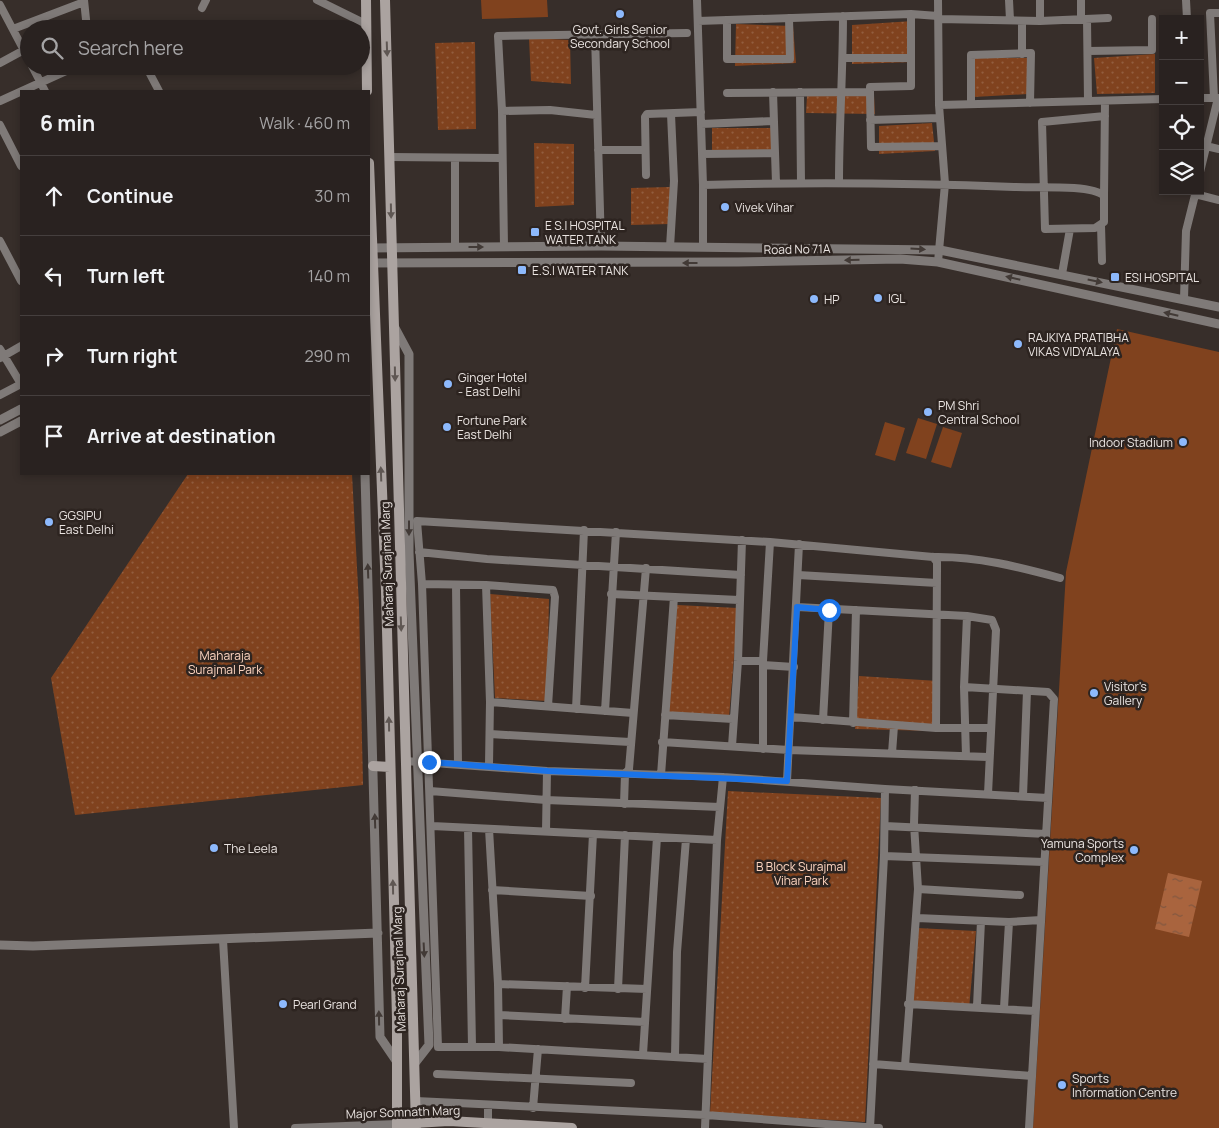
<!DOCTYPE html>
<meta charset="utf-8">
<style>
:root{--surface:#292220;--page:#312a29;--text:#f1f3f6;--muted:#a5a4a5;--line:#453f3e}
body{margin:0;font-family:Manrope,sans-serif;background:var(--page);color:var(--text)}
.controls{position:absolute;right:15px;top:15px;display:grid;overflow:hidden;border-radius:0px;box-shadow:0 2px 8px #0003}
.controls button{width:45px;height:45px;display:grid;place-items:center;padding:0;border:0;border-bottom:1px solid var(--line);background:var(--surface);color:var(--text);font:25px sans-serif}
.stop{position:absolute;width:15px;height:15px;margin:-11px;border:4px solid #1a73e8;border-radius:50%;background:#fff}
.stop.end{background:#1a73e8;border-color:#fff;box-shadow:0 1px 5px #0008}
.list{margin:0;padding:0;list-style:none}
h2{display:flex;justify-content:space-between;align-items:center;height:65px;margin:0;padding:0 20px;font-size:21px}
h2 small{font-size:16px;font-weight:400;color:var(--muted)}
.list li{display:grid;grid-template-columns:32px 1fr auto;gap:15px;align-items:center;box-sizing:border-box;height:80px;padding:0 20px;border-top:1px solid var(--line)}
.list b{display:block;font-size:19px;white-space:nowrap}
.list em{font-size:16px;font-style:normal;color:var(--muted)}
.icon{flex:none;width:28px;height:28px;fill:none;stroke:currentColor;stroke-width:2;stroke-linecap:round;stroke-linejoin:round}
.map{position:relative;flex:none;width:1219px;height:1128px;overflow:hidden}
.search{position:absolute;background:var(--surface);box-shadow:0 2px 8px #0003;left:20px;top:20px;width:350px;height:55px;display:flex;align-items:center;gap:12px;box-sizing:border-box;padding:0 18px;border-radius:28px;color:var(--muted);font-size:19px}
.panel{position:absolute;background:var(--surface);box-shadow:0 2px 8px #0003;left:20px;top:90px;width:350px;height:385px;border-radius:0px}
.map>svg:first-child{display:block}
.park{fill:url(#park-dots)}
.garden{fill:#80421e}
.water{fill:url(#water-ripples)}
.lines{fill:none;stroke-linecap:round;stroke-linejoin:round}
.minor{stroke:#7f7a78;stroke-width:8}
.tertiary{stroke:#7f7a78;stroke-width:9}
.secondary{stroke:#aba3a0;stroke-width:10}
.oneway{fill:#5f5753}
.oneway2{fill:#423a36}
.route{stroke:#1a73e8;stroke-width:6}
.poi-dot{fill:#8db9fc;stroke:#2d2420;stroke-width:2}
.labels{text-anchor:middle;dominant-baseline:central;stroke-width:5;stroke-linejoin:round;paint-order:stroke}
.poi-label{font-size:12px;fill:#eae4e1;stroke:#2d2420;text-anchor:start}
.street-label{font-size:12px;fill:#eae4e1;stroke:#2d2420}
.park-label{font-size:12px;fill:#fdd5c0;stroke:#2d2420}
</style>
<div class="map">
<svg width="1219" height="1128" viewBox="0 0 1219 1128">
<defs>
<pattern id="park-dots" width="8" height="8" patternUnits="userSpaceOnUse" patternTransform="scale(1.25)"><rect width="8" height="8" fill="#80421e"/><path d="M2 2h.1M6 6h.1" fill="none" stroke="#925d3e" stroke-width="1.8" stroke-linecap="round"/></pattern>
<pattern id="water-ripples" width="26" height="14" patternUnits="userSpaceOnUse" patternTransform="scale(1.25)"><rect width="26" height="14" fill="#a9643e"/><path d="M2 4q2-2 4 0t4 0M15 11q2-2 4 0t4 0" fill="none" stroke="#815740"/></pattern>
</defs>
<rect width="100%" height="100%" fill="#372e2a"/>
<path class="park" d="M913,21L914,62L852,64V25Z
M736,24L793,26L796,63L735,66Z
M529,38L570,40L571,84L531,81Z
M475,42L476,129L438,130L435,43Z
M1155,54V93L1097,94L1094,58Z
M974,58H1028V94L974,97Z
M807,96H874L875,114L806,113Z
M932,123L935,151L879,154V126Z
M712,128H771V155L712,156Z
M534,143L574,144V205L535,207Z
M670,187V224L631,225V188Z
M188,474H352L359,605L363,785L75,815L51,678Z
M490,594L549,599L547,701L495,698Z
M677,605L738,608L729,718L669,712Z
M859,676L938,681L934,731L855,729Z
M728,791L881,798L865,1122L710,1113Z
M917,928L976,931L969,1009L912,1007Z"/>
<path class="garden" d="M481,0H547L548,17L482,19Z
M1117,329L1219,352V1128H1033L1066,572Z
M918,418L937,424L926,459L906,453Z
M885,422L905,428L895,461L875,455Z
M943,427L962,433L951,468L931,462Z"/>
<path class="water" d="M1168,873L1202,881L1189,937L1155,929Z"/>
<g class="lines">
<path class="minor" d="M84,0L87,29
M317,0L366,24
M697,0L703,185V247
M938,0L939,105L945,184L938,262
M1009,0L1010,20
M1040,0V21
M1081,0V19
M1186,0L1187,19
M0,5L29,60
M202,8L206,0
M938,19L1040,21L1108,18
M1087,19L1088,101
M727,20V59H790L789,18
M698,21L911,14L938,16
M13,29L84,2
M595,35L601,246
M1088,51L1152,50V19
M1022,54V21
M843,58H910
M0,63L24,50
M32,66L45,91
M150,74L159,91
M773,92L776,183
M800,92L801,182
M870,92L871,147L942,146
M727,93L870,92V87L911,86V14
M1200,98H1218
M1214,98L1210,13H1219
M0,101L77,66
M971,104V55L1031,53L1030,103
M939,105L1163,99
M502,111L550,110L596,115
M870,120L940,118
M701,124L773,121
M0,125L21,166
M1206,146L1219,149
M598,150H645
M702,154L774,153
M390,157L501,158
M455,158V247
M1200,172L1218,98
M646,175L645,117L647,114L701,112
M839,182C839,126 843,72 843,16
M703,185C808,182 910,183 1014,187C1032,188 1092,184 1104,196V222L1095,228L1045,229L1042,122L1105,116
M1195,194L1219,200
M1104,196L1105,101
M1101,225L1102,261
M0,241L21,281
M504,247L502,111L498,36L687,33
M670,247L674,181L671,114
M1062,274L1070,229
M1184,299L1186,231L1196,191
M0,349L21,384
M0,358L21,346
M0,395L21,384
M419,552L487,559L741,575
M933,557L937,562V569L936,728
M798,575L937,583
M422,584L486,585L553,590L555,597L548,706
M456,585L458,764
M486,585L490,702L489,765
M611,594L739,600
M797,607L967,616L992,620L996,630L988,794
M738,661H763
M763,665L794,667
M964,687L1048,692L1054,699L1029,1128
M490,702L633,713
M576,709L584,530
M605,711L616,532
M665,715L733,719
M791,717L936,728H990
M823,720L829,610
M853,723L856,610
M490,734L630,742
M662,742L789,750L988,757
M732,746L738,661L742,540
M763,749V661L770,542
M892,753L894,726
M966,756L964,687L967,616
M405,761L547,771L723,777L885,789L1048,798
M661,775L674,597
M787,781L799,544
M430,791L546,800L720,807
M1023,796L1027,691
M624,804L625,774L629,769L646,568
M432,826L717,840
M885,826L1046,834
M468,828L472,1046
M489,829L498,984L499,1047
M546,831L547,771
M884,856L1044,862
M918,889L1020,895
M492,890L591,896
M917,918L1009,922L1041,920
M223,940L234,1128
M498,984L647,989
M585,988L593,834
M618,989L625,835
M908,1004L1035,1011
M977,1006L981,921
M1004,1008L1009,922
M499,1015L645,1022
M565,1019L567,986
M643,1054L657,837
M675,1056L677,952L686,839
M708,1059L499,1047H438L422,584L417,521L770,542L933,557C977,556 1019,567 1060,578
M873,1064L1032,1076
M905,1066L918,889L914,824L915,790
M437,1074L631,1083
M416,1101L706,1115L879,1128
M533,1108L538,1049
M488,1123V1105
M295,1128L397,1124
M705,1128L717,840L723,777
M870,1128L884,856L885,789"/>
<path class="tertiary" d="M369,248L601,246L940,250L1219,307
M369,263L738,262L900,259L938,262L1219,324
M394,326L409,354V552L429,1045L415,1063
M0,420L21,409
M0,432L21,421
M365,474L380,1037L397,1062
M0,945L33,946L378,933"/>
<path class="secondary" d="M366,0L367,91
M385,0L416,1128
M369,163L386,591L397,1019V1128
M373,766L390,767
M397,1124L449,1121L572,1128"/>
</g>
<defs><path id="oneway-solid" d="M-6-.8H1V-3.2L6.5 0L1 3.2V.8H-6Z" transform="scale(1.25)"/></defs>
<g class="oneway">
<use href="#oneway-solid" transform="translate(387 49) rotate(88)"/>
<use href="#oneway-solid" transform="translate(391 211) rotate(89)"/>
<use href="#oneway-solid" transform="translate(395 374) rotate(89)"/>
<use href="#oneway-solid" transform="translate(381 474) rotate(-92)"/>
<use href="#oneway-solid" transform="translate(401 624) rotate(88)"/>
<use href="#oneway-solid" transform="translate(389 724) rotate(-91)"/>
<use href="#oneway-solid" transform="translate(393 887) rotate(-91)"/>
</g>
<g class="oneway2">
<use href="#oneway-solid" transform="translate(476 247)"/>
<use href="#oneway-solid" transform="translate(918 249) rotate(3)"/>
<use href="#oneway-solid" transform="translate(852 260) rotate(179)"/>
<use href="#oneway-solid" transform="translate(690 263) rotate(180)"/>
<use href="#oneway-solid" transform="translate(1013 278) rotate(-167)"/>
<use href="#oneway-solid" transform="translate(1095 281) rotate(12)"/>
<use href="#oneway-solid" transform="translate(1171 314) rotate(-167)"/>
<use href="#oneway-solid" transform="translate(409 528) rotate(90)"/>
<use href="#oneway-solid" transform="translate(368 571) rotate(-92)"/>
<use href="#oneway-solid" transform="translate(375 821) rotate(-92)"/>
<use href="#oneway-solid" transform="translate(424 950) rotate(87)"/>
<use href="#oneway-solid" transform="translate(379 1018) rotate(-91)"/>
</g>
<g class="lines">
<path class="route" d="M429,762L548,771L787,781L797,607L829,610"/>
</g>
<g class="poi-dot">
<circle cx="620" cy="14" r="5"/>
<circle cx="725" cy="207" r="5"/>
<rect x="530" y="227" width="10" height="10" rx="2.5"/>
<rect x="517" y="265" width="10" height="10" rx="2.5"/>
<rect x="1110" y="272" width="10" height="10" rx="2.5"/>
<circle cx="878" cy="298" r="5"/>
<circle cx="814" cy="299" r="5"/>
<circle cx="1018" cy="344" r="5"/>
<circle cx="448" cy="384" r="5"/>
<circle cx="928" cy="412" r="5"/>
<circle cx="447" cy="427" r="5"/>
<circle cx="1183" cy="442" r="5"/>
<circle cx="49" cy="522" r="5"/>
<circle cx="1094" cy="693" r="5"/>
<circle cx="214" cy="848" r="5"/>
<circle cx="1134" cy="850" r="5"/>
<circle cx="283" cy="1004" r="5"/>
<circle cx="1062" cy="1085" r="5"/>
</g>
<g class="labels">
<g class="poi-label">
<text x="620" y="29" text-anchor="middle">Govt. Girls Senior<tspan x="620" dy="14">Secondary School</tspan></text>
<text x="735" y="207">Vivek Vihar</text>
<text x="545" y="225">E S.I HOSPITAL<tspan x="545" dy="14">WATER TANK</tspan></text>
<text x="532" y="270">E.S.I WATER TANK</text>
<text x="1125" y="277">ESI HOSPITAL</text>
<text x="888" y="298">IGL</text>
<text x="824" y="299">HP</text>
<text x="1028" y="337">RAJKIYA PRATIBHA<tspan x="1028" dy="14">VIKAS VIDYALAYA</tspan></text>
<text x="458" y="377">Ginger Hotel<tspan x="458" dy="14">- East Delhi</tspan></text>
<text x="938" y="405">PM Shri<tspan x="938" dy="14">Central School</tspan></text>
<text x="457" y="420">Fortune Park<tspan x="457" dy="14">East Delhi</tspan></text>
<text x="1173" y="442" text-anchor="end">Indoor Stadium</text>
<text x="59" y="515">GGSIPU<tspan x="59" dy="14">East Delhi</tspan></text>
<text x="1104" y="686">Visitor's<tspan x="1104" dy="14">Gallery</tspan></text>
<text x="1124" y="843" text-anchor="end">Yamuna Sports<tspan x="1124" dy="14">Complex</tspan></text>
<text x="224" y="848">The Leela</text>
<text x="293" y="1004">Pearl Grand</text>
<text x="1072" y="1078">Sports<tspan x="1072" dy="14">Information Centre</tspan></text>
</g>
<g class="street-label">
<text transform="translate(797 249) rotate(-1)">Road No 71A</text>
<text transform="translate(387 564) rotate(-92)">Maharaj Surajmal Marg</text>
<text transform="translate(399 969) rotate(-92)">Maharaj Surajmal Marg</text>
<text transform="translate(403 1112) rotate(-2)">Major Somnath Marg</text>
</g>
<g class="park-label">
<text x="225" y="655">Maharaja<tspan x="225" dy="14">Surajmal Park</tspan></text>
<text x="801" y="866">B Block Surajmal<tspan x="801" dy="14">Vihar Park</tspan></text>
</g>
</g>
</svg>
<div class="controls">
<button>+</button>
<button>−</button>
<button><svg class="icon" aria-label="locate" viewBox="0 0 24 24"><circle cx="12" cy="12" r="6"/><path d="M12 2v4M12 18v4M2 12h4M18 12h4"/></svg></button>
<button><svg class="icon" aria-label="layers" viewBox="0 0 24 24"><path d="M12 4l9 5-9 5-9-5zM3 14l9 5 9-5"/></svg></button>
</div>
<div class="stop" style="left:829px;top:610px"></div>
<div class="stop end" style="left:429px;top:762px"></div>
<div class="search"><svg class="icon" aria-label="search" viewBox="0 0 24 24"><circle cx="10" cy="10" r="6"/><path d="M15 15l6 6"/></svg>Search here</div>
<section class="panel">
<h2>6 min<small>Walk · 460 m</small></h2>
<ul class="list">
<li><svg class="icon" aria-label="ahead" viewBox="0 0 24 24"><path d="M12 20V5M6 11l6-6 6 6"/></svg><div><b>Continue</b></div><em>30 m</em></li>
<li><svg class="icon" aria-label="left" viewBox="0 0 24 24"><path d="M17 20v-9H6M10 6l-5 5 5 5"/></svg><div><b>Turn left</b></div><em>140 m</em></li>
<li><svg class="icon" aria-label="right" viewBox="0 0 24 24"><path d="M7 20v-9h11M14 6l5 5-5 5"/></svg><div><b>Turn right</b></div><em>290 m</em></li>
<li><svg class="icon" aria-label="arrive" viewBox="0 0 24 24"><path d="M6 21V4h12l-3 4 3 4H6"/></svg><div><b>Arrive at destination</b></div></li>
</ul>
</section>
</div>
